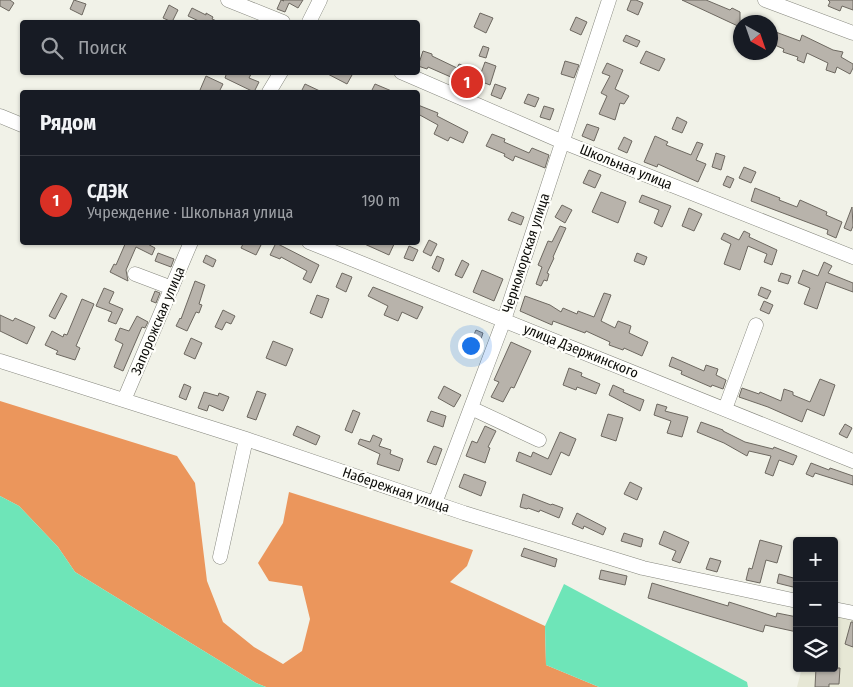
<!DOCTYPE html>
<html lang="ru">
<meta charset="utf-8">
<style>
:root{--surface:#171b24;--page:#20242c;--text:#f1f3f6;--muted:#9ea1a6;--line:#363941;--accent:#d93025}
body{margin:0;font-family:"Fira Sans Condensed",sans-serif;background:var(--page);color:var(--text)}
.controls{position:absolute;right:15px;bottom:15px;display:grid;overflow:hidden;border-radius:5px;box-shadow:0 1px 4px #0004}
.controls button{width:45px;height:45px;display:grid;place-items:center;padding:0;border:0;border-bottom:1px solid var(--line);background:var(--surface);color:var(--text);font:25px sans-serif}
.compass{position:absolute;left:733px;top:15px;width:45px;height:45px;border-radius:50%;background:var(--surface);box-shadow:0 1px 4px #0004;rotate:140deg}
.you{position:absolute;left:470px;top:345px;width:18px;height:18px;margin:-12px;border:4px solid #fff;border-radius:50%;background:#1a73e8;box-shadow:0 0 0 8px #1a73e833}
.badge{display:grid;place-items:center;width:32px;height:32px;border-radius:50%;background:var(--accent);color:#fff;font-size:16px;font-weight:700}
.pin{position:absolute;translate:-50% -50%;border:2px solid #fff;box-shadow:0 1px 5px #0006}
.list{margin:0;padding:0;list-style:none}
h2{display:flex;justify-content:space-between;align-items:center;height:65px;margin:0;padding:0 20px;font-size:21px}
h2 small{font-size:16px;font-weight:400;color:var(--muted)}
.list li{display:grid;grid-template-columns:32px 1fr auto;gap:15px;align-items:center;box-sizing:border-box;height:90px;padding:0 20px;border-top:1px solid var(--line)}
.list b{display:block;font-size:19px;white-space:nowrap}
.list p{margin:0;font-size:16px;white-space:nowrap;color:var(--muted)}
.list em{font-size:16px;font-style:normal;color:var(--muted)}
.icon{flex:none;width:28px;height:28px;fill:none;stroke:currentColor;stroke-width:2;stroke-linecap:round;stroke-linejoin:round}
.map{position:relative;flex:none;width:853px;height:687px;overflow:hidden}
.search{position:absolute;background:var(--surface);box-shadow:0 1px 4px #0004;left:20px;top:20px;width:400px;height:55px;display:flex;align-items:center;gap:12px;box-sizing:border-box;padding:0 18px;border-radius:5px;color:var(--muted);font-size:19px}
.panel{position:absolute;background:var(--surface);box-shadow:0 1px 4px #0004;left:20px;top:90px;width:400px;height:155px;border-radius:5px}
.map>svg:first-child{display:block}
.built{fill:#e6e7d5}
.forest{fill:#eb965c}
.water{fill:#6ee5b8}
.building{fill:#b8b3ab;stroke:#6d6860}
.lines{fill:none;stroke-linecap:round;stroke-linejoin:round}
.minor-casing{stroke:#86877e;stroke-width:15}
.minor{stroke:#fff;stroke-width:14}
.labels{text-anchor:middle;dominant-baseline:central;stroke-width:4.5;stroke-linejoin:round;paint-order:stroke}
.street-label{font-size:14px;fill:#0c0c09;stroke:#fffffb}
</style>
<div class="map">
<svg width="853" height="687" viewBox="0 0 853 687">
<rect width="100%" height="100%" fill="#f1f2e8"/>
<path class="built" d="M834,613L853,617V687H797L802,668H834Z"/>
<path class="forest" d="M0,401L177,456L195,483L207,581L223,622L254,647L283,664L302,651L310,619L302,586L269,581L258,563L283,523L289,492L473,550L467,566L450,582L545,626L546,665L599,687H266L256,683L75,572L58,547L19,506L0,496Z"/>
<path class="water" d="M0,496L19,506L58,547L75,572L256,683L266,687H0Z
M564,584L747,682L748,687H599L546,665L545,626Z"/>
<path class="building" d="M0,0H10L14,3L9,11L0,6Z
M74,0L86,4L82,15L70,9Z
M281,0L284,1L283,0H303L298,8L289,3L285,12L277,9Z
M631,0H636L643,3L638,15L627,10Z
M682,0H706L730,10L732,8L740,12V27Z
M828,0H853V10L842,6L840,11L828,6L830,2Z
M169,5L178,10L172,22L163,18Z
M192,8L206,15V13L213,17L212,19L219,22H201L188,16Z
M480,13L493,18L486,33L474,27Z
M576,17L587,22L581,35L570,30Z
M773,31L800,41L802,35L833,50L843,52L841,57L853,64V68L850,74L837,67L835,73L826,70L828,63L807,53L804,63L797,60L798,57L783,52L784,49L770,43Z
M626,35L640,41L637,47L623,41Z
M483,46L489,48L486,58L479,56Z
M423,51L432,54V56L457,68L459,64L481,73L485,62L496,66L490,85L472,78L469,85L428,67L427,69L418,66Z
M646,51L665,59L659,71L640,63Z
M565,61L579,65L574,78L561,74Z
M607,63L623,70L615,89L629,96L624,104L620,103L615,120L599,114L607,96L601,93L610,76L602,73Z
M227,72H252L249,78L259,82L254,92L225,78Z
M324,72H346L352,75L347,84Z
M206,76L223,84L219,92H206L200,90Z
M305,84L322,92H301Z
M375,84L394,92H371Z
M495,84L506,88L501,99L491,95Z
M528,94L539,98L535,107L524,103Z
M418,105L438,113L437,116L468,132L463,143L450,137L448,141L434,134L438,125L418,114Z
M544,106L554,109L550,120L540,117Z
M677,117L687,122L682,133L672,129Z
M587,124L599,128L594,141L582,136Z
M492,134L505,139L504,142L529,153L532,148L549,155L545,168L515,156L513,161L504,156L505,154L486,146Z
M655,136L668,142L666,145L691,155L697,142L703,144L696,160L706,164L698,182L658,164L657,167L644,162Z
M624,137L632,141L627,153L618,149Z
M716,153L725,156L721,170L712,167Z
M744,167L756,172L751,183L739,178Z
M589,170L601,175L595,188L583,183Z
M727,176L734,179L730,188L723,185Z
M755,188L780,198L779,200L797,207L800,200L827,212L826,215L842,222L836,238L827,234L828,230L751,201Z
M601,192L626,202L618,223L592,212Z
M642,195L671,206L662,227L654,223L659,210L639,202Z
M562,205L572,210L565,223L555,217Z
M852,207L853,226L851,231L844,228Z
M689,208L702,214L694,231L682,226Z
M512,212L524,217L521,225L508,220Z
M560,226L566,228L553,257L554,258L547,273L549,274L547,281L544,280L541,286L536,284L542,267L538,265L548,241L552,242Z
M744,231L750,234L749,237L777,250L772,265L764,262L767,254L748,246L740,270L724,264L731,244L721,239L724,233L739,240Z
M429,240L437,244L431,256L423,252Z
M126,242H144L155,248L152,255L136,247L126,270L128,281L110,272L114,264L116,265Z
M244,242H256L261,245L256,255L241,248Z
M360,242H395L389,255Z
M276,243L319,265L311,283L303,279L307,271L281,257L280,259L270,255Z
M409,246L418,250L413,261L404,258Z
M158,253L174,259L171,267L155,261Z
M637,253L647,257L644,265L634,261Z
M206,255L216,260L213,267L203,262Z
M437,256L444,259L439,272L432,268Z
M462,260L469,264L462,278L455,275Z
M824,262L832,266L828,273L853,283V292L826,282L817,309L804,304L810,288L798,283L803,270L818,276Z
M482,270L503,279L494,301L473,292Z
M342,273L352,277L346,292L336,287Z
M781,273L791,276L788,284L778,281Z
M195,281L205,285L199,304L202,305L199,313L196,312L187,331L176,326L180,318L181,319Z
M373,287L423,307L417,319L402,312L398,321L384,315L388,306L368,296Z
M761,287L771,291L767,299L758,295Z
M104,288L114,292L109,303L123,309L116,324L108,321L112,312L96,306Z
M155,291L160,293L156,303L151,301Z
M61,293L67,296L55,319L49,316Z
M604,293L611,295L601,321L615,328L618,321L631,326L629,333L648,342L642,356L624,348L623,350L609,345L610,342L586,331L585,333L553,321L552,325L520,311L525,296L550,305L561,312L563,308L577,314L578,311L594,317Z
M317,295L329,299L322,318L310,313Z
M82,299L94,304L76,346L80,348L75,360L56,354L58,351L45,345L52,331L63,337L64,334L67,335Z
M764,301L773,305L769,314L760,310Z
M223,310L235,316L231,324L226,322L222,330L215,327Z
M0,315L13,321L15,318L35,327L27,344L0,331Z
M137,316L148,322L145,328L142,327L123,371L114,367L123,344L115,340L120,328L129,331Z
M476,330L483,333L480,342L472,339Z
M191,338L202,343L195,359L184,354Z
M273,341L293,349L286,366L266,358Z
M511,342L531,351L514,388L511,387L503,402L491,397L499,382L494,380Z
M672,357L704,371L706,365L718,369L716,375L726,380L723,389L712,385L711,387L681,374L682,371L669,366Z
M569,368L582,373L581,376L600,384L596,394L577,387L576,390L563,385Z
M820,379L835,385L824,416L807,409L802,422L768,407L739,397L742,388L759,394L760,392L781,401L784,389L793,392V395L810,402Z
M184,384L191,387L186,400L179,397Z
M613,385L624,390L623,392L644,400L640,411L609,395Z
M444,386L461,395L454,407L438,398Z
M257,391L266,394L256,420L247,417Z
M204,392L218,396L219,393L229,397L223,411L209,405L207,411L198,408Z
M657,404L667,407L665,411L688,417L682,437L667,433L671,421L654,415Z
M353,410L360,413L352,433L345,430Z
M431,411L446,416L443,427L427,421Z
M608,414L623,418L616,441L601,436Z
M701,422L723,430V431L745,442L773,449L774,447L797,456L793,465L779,460L773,476L765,473L771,456L749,451L747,456L724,443L697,432Z
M845,424L852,428L847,438L839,434Z
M297,426L320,436L316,445L293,435Z
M485,426L496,431L488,447L490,448L485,463L466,456L472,441L477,443Z
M560,432L576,439L569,456L561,452L551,475L516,461L519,452L531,457L533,452L548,459Z
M373,435L382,439L379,446L391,450L390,454L403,459L399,471L377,464L380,454L358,444L360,439L370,442Z
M434,446L442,449L436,465L427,462Z
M811,463L829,470L830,468L853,476V485L815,473L813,477L806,474Z
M464,474L486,482L481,496L459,487Z
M630,482L642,488L637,500L624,494Z
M523,494L551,505L552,504L563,508L559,518L540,510L539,512L528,508L527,509L520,507Z
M577,513L606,528L603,535L584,526L583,529L572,524Z
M664,531L689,542L680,563L672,560L676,551L659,544Z
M624,533L643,539L641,547L621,541Z
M760,540L782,546L777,563L766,560L760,583L746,580L749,568L752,569Z
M524,548L557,559L555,567L521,556Z
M710,558L721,561L717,572L706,569Z
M601,570L627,576L625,585L599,579Z
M779,574L797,579V588L777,583Z
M652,583L728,606L729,602L776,617L777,613L797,617V632L765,625L763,632L648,598Z
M851,622H853V647L845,644Z
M816,668H840L839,684H829V687H815Z"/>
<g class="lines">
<defs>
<path id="minor" d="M228,0L283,22
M765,0L853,33
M309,22L320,0
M401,72L563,142L853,257
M269,92L281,72
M0,116L22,125
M309,242L853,461
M135,274L172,288
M0,361L246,439L464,513L643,568L797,601
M124,400L191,242
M471,408L539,440
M725,409L756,325
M435,503L504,320L609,0
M220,557L246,439
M834,609L853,613"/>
</defs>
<use href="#minor" class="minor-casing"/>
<use href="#minor" class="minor"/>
</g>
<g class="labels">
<g class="street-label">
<text transform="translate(626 167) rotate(22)">Школьная улица</text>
<text transform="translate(526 253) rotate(-72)">Черноморская улица</text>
<text transform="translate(158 321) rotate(-67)">Запорожская улица</text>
<text transform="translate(581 351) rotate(22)">улица Дзержинского</text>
<text transform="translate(396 490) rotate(19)">Набережная улица</text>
</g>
</g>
</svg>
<div class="controls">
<button>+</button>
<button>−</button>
<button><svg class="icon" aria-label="layers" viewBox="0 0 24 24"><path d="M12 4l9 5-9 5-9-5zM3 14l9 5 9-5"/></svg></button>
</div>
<svg class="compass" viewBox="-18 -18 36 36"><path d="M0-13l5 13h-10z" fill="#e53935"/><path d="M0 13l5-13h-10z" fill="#9ea1a6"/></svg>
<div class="you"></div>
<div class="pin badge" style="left:467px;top:82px">1</div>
<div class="search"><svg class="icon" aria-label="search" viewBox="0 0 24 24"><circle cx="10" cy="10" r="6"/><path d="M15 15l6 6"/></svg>Поиск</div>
<section class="panel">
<h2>Рядом<small></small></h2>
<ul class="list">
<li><span class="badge">1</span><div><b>СДЭК</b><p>Учреждение · Школьная улица</p></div><em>190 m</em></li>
</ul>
</section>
</div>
